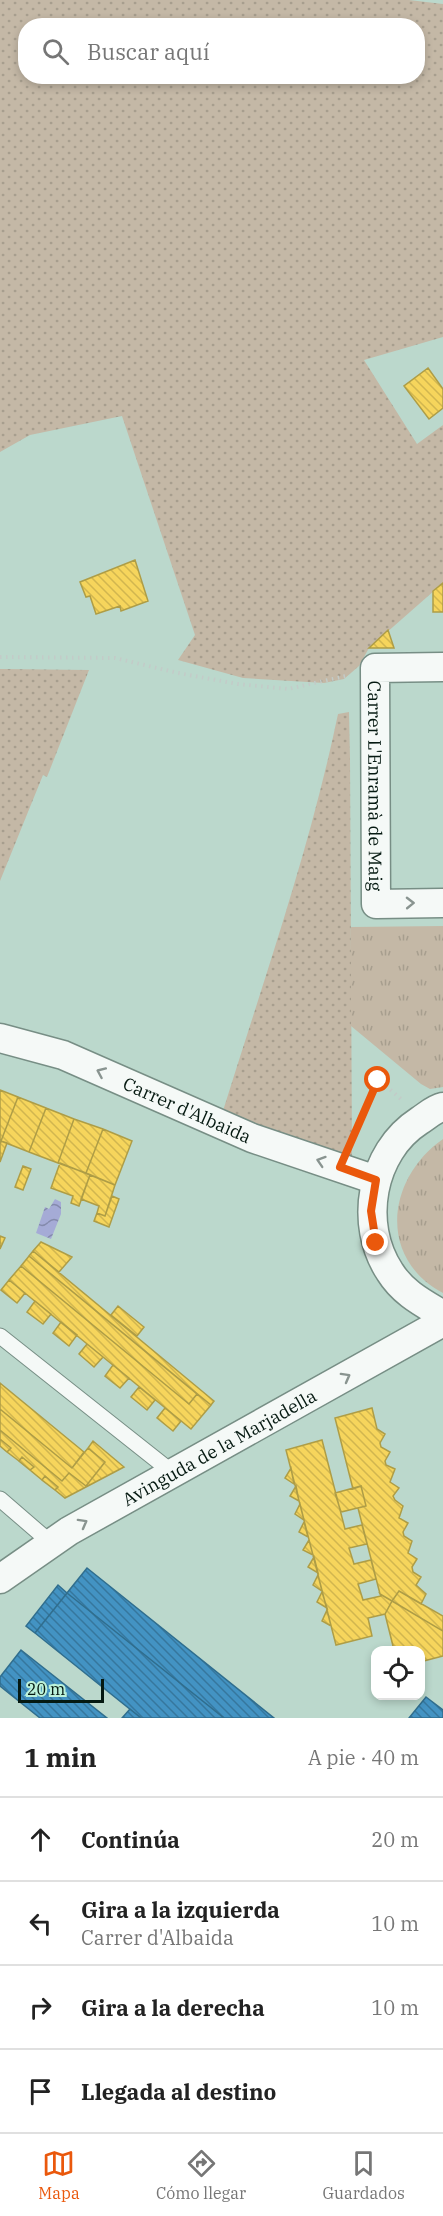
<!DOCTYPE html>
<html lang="es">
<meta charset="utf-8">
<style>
:root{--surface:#fff;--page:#f6f6f6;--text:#222;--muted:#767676;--line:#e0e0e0;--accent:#ea580c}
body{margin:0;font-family:"IBM Plex Serif",serif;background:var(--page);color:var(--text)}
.controls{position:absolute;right:18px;bottom:18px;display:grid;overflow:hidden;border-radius:12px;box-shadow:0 3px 9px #0003}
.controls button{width:54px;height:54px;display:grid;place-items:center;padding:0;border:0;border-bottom:2px solid var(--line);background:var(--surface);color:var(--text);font:30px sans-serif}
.scale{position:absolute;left:18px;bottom:15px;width:86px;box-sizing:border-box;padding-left:6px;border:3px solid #051911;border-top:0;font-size:16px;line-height:21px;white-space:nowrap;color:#051911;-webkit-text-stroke:4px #bcf2da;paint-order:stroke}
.stop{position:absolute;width:18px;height:18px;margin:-14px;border:4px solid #ea580c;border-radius:50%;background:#fff}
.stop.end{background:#ea580c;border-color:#fff;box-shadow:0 2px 6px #0008}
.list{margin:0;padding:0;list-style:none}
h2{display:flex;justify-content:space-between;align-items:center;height:78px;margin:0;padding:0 24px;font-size:26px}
h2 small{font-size:20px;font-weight:400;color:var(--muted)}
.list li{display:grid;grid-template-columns:39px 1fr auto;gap:18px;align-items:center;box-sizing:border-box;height:84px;padding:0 24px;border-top:2px solid var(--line)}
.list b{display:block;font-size:22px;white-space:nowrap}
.list p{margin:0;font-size:20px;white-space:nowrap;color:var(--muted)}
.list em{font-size:20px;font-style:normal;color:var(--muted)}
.icon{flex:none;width:33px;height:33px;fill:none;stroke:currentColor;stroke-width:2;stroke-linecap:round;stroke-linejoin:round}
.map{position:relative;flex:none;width:443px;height:1718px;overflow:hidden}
.search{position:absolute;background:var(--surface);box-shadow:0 3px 9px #0003;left:18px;right:18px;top:18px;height:66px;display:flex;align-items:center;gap:15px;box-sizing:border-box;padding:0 21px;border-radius:24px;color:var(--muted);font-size:22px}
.sheet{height:414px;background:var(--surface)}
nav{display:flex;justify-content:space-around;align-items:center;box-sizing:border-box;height:84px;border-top:2px solid var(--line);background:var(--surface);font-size:16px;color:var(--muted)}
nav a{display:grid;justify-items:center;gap:3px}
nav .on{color:var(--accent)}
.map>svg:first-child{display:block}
.grass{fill:url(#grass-dots);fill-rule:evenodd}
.park{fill:url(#park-tufts)}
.water{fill:url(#water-waves)}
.homes{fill:url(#homes-back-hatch);stroke:#ae9d46;stroke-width:1.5}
.schools{fill:url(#schools-back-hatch);stroke:#306e8e;stroke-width:1.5}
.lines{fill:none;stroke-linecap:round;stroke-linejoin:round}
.lane-casing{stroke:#778e85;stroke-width:17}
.street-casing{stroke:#778e85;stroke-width:31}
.path{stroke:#c3cbc8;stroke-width:4;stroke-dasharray:1.5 4.5;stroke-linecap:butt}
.lane{stroke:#f5f9f7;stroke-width:15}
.street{stroke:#f5f9f7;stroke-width:28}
.oneway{stroke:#899490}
.route{stroke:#ea580c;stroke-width:8}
.labels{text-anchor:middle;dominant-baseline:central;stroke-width:6;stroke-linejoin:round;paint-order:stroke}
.street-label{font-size:18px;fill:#051911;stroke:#bcf2da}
</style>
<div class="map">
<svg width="443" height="1718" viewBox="0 0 443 1718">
<defs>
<pattern id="grass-dots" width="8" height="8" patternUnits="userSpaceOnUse" patternTransform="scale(1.5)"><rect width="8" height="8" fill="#c4b8a6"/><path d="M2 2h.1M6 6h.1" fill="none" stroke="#a79e8e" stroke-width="1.8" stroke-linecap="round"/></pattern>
<pattern id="park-tufts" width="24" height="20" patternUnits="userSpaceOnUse" patternTransform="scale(1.5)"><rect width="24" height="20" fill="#c4b8a6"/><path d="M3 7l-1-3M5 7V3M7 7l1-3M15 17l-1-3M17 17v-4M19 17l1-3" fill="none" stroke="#a79e8e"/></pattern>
<pattern id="water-waves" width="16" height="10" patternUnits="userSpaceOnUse" patternTransform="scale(1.5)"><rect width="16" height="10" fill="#a5abd6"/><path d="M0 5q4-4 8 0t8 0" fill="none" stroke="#848aac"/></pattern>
<pattern id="homes-back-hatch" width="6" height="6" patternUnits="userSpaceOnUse" patternTransform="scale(1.5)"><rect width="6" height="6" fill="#f6d55c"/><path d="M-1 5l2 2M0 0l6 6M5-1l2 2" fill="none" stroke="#d1b64f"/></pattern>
<pattern id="schools-back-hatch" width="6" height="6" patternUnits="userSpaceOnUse" patternTransform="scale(1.5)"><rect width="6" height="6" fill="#4393c3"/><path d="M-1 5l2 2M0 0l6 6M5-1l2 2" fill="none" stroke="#36779d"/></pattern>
</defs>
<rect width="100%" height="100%" fill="#bbd8cc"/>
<path class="grass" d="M0,0H409L443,4V337L364,360L417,444L443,425V583L369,648L359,666L344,679L324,683L243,678L178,660L195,635L122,416L30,435L0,452ZM26,26H418V76H26Z
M0,669L89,670L47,777L43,775L0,881Z
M349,712L350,758L352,1156L281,1137L222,1114C263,982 310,849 338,714Z"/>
<path class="park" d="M443,926V1087L430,1089L421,1084L351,1026V927Z
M443,1139V1293C377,1258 387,1178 443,1139Z"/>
<path class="water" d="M55,1199L61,1202V1214L51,1239L36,1233L45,1207L49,1209Z"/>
<path class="homes" d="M428,368L443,389V408L429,419L404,386Z
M135,560L148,601L121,611L120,606L96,614L90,596L86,597L80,582Z
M443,583V612H433V591Z
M388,630L394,648H369Z
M0,1090L18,1097L1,1141H0Z
M18,1097L46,1108L29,1152L1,1141Z
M46,1108L74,1119L58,1163L29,1152Z
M74,1119L103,1129L86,1173L58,1163Z
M103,1129L132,1141L115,1185L86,1173Z
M1,1141L7,1143L0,1162V1144Z
M60,1163L90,1175L79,1206L71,1203L73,1196L51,1188Z
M23,1166L31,1169L23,1190L15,1187Z
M90,1175L115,1185L105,1216L97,1213L99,1206L81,1199Z
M112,1196L119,1199L109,1227L94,1221L97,1213L105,1216Z
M0,1236L5,1238L0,1249Z
M41,1242L72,1257L59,1272L33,1251Z
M33,1251L214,1401L211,1405L29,1256Z
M29,1256L197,1394L189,1404L21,1266Z
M21,1266L189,1404L197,1394L211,1405L191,1429L9,1280Z
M9,1280L25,1293L17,1303L1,1290Z
M35,1301L51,1314L43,1324L27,1312Z
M118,1306L144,1327L137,1336L111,1315Z
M61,1322L77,1335L69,1346L53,1333Z
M87,1344L103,1357L94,1367L79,1354Z
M113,1365L129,1378L120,1388L105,1376Z
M0,1383L84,1452L72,1468L0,1409Z
M139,1387L155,1400L147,1410L131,1397Z
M165,1408L181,1421L173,1431L157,1418Z
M372,1408L377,1429L385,1434L380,1443L381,1447L390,1452L385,1461L386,1465L395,1469L390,1482L399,1488L393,1496L395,1500L403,1506L399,1518L408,1523L403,1532L404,1536L412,1541L408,1553L417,1559L412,1567L413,1572L421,1577L416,1585L426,1594L421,1604L399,1591L392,1601L380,1594L358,1508L366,1506L361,1486L353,1489L335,1418Z
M0,1409L72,1468L88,1448L105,1462L86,1486L69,1473L62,1481L0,1430Z
M0,1430L62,1481L69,1473L86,1486L105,1462L88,1448L93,1441L124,1467L65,1498L55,1490L58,1487L45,1476L42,1480L30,1470L34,1467L22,1457L19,1461L7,1452L11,1448L0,1439Z
M0,1439L11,1448L7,1452L0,1446Z
M322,1440L345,1529L362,1525L367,1544L349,1548L354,1564L371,1560L376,1579L358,1584L363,1600L381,1596L380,1594L392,1601L385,1614L368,1618L372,1636L336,1645L286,1450Z
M22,1457L34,1467L30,1470L19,1461Z
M291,1468L294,1484L285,1478Z
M45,1476L58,1487L55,1490L42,1480Z
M296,1486L299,1501L290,1496Z
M361,1486L366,1506L341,1512L335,1493Z
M300,1504L304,1520L295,1514Z
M304,1522L308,1537L299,1532Z
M309,1540L313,1555L303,1550Z
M314,1557L318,1573L308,1567Z
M318,1575L322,1591L313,1585Z
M399,1591L443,1616V1631L392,1601Z
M322,1592L327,1608L317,1602Z
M392,1601L443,1631V1656L420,1662V1650H394L385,1614Z
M327,1610L331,1626L322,1621Z"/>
<path class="schools" d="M87,1568L274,1718H224L67,1593Z
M58,1585L67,1593L35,1633L26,1626Z
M67,1593L224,1718H141L35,1633Z
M21,1650L107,1718H40L0,1686V1677Z
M426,1697L443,1710V1718H409Z
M130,1709L140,1717V1718H122Z"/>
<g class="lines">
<defs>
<path id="lane" d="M0,1336L173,1473
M0,1499L51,1543"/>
<g id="street">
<path id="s1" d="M443,667L375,668L376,904L443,903"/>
<path id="s2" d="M0,1038L63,1055L252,1138L376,1180"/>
<path d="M443,1107C434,1109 427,1116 419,1121C371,1152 358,1224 390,1272C403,1293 423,1303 443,1315"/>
<path id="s3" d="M0,1579L69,1531L443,1322"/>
</g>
</defs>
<use href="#lane" class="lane-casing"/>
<use href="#street" class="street-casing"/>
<path class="path" d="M0,657L115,658L178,673L238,684L288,689L346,676
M351,1143L379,1080L401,1099"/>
<use href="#lane" class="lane"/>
<use href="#street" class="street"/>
</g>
<defs><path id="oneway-chevron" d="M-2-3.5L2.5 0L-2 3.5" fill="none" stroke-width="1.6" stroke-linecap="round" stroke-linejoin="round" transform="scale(1.5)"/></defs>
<g class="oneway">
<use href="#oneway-chevron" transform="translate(410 903) rotate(-1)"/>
<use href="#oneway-chevron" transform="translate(101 1072) rotate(-156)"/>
<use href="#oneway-chevron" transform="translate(321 1161) rotate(-162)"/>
<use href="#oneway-chevron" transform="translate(346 1377) rotate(-29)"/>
<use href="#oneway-chevron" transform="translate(83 1523) rotate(-29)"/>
</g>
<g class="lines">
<path class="route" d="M376,1243L371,1211L376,1180L340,1167L378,1080"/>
</g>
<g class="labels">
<g class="street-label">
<text stroke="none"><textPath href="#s1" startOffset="186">Carrer L'Enramà de Maig</textPath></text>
<text stroke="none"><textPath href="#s2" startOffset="201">Carrer d'Albaida</textPath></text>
<text stroke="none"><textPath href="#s3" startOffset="256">Avinguda de la Marjadella</textPath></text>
</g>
</g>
</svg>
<div class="controls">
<button><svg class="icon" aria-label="locate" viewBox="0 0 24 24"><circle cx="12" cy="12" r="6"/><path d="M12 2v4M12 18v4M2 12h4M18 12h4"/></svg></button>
</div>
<div class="scale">20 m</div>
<div class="stop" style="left:378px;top:1080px"></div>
<div class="stop end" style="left:376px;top:1243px"></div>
<div class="search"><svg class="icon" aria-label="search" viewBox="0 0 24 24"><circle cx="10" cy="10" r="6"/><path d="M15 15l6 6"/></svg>Buscar aquí</div>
</div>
<section class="sheet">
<h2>1 min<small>A pie · 40 m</small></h2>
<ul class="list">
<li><svg class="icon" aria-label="ahead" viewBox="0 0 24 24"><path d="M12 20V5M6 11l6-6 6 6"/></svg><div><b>Continúa</b></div><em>20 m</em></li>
<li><svg class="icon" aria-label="left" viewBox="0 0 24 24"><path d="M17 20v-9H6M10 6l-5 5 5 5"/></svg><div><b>Gira a la izquierda</b><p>Carrer d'Albaida</p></div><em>10 m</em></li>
<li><svg class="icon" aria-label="right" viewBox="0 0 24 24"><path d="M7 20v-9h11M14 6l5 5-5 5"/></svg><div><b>Gira a la derecha</b></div><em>10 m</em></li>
<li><svg class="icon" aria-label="arrive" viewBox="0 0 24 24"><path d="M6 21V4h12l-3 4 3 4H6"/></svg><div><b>Llegada al destino</b></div></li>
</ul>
</section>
<nav>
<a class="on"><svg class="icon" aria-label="map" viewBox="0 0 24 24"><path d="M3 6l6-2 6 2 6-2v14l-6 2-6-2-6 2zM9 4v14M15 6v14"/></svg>Mapa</a>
<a><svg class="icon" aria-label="directions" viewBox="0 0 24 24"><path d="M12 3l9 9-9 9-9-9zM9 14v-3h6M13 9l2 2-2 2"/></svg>Cómo llegar</a>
<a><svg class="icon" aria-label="saved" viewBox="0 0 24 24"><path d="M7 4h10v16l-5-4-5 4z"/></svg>Guardados</a>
</nav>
